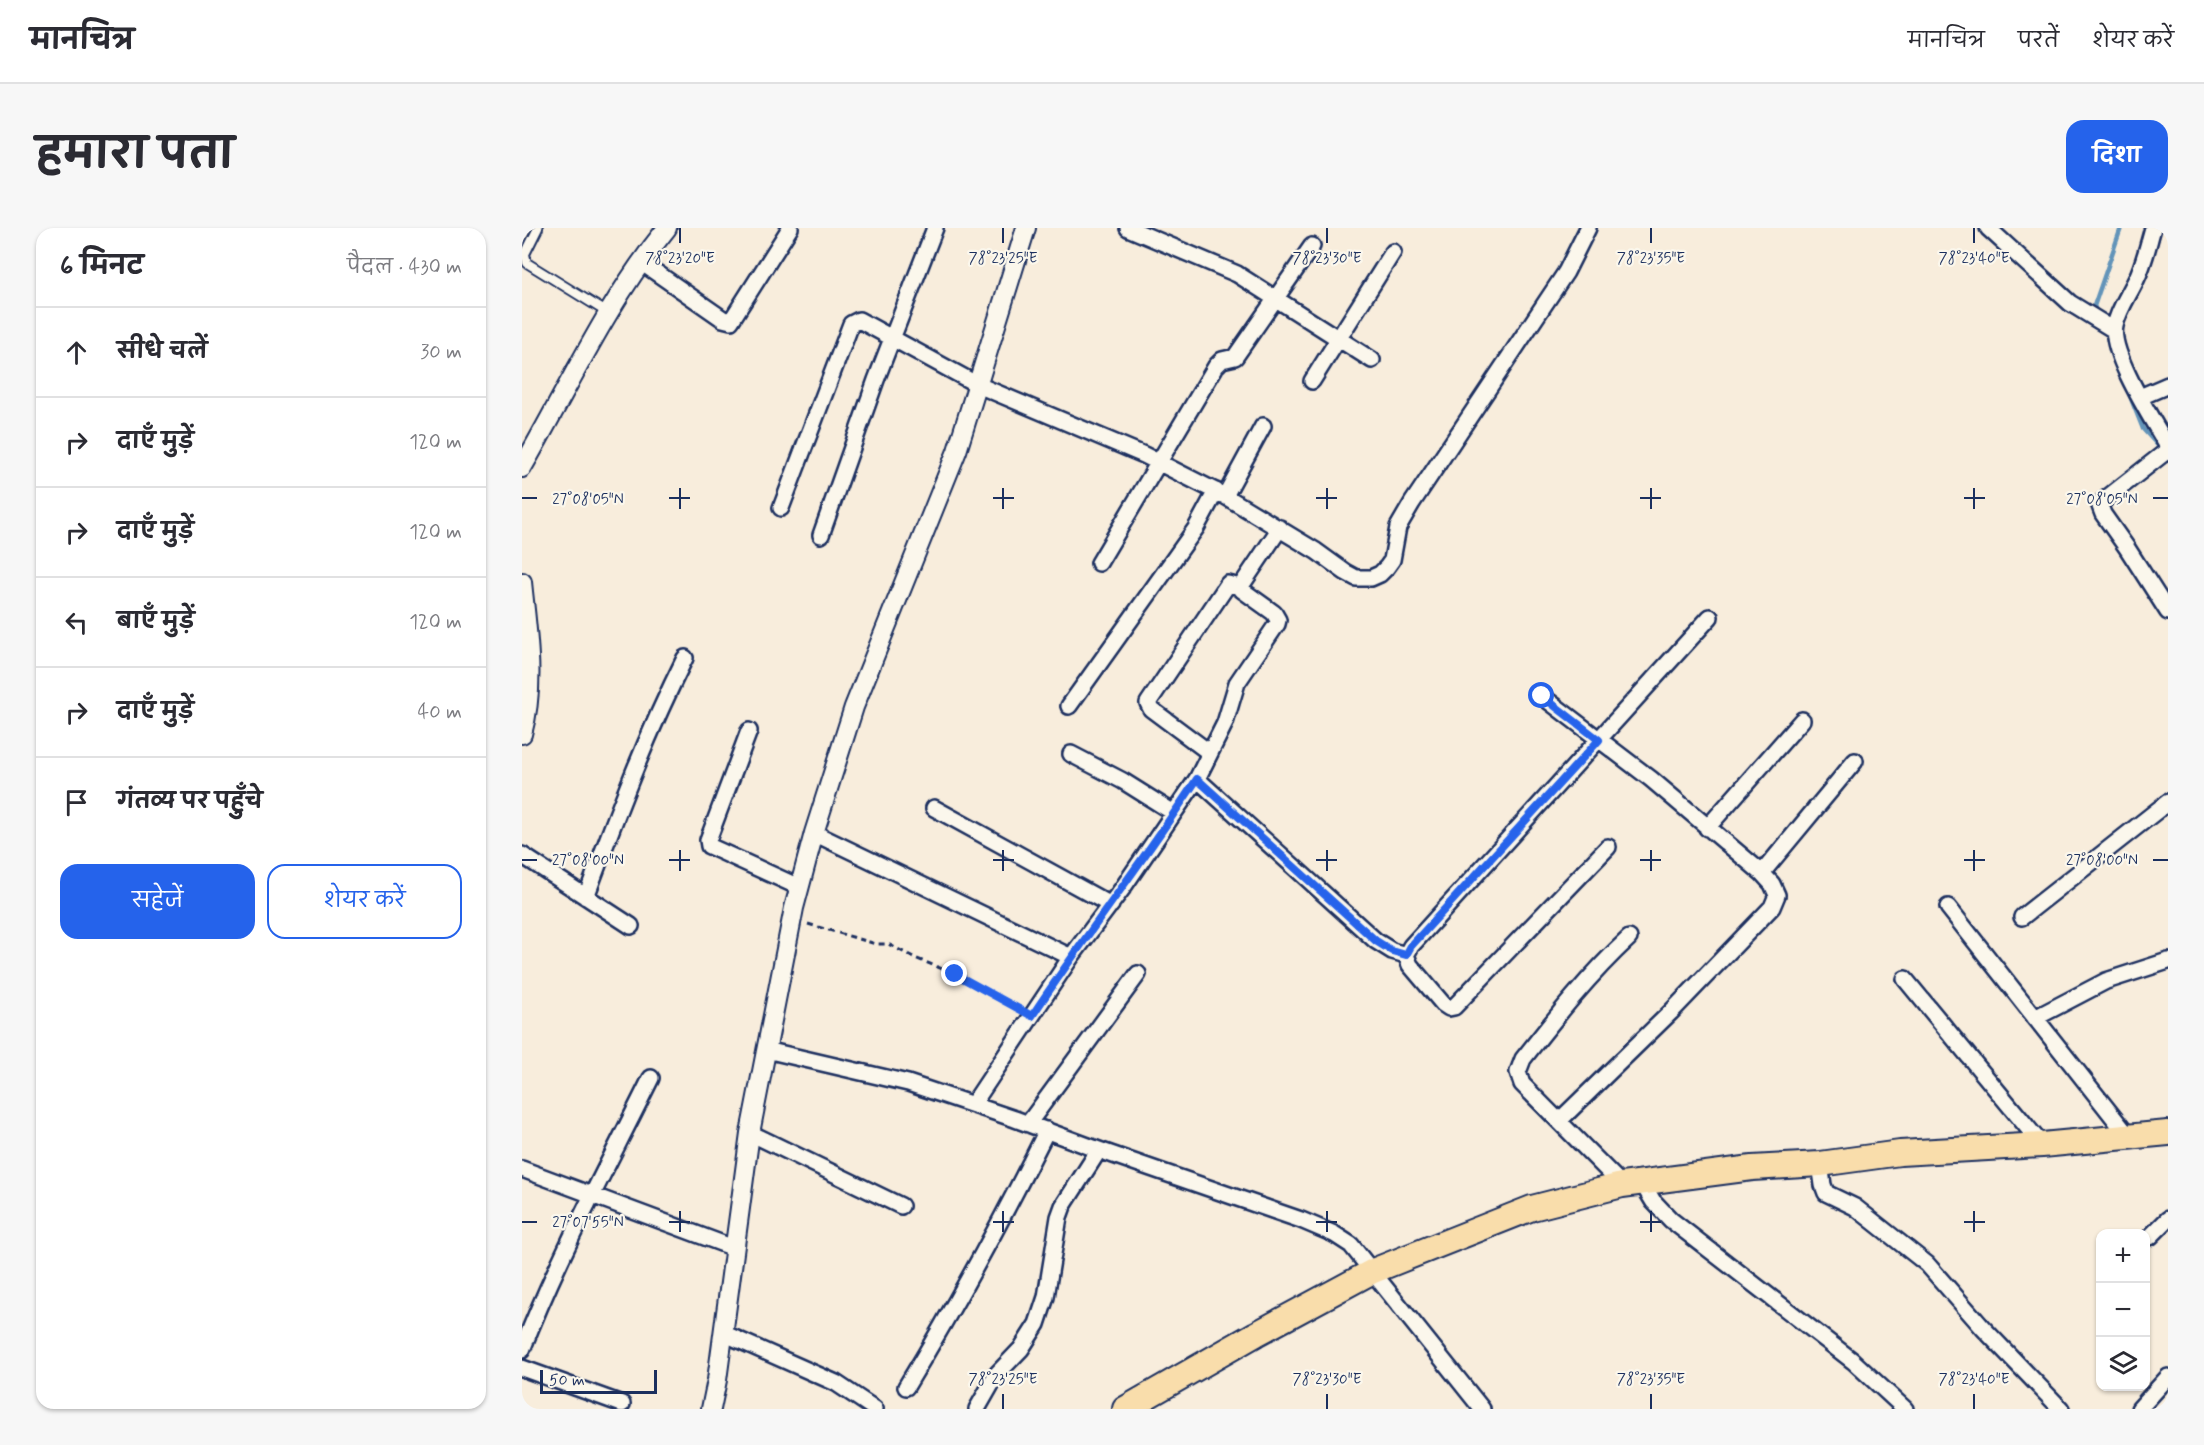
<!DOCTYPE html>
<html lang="hi">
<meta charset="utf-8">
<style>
:root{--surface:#fff;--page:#f7f7f7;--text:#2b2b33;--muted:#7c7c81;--line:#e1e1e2;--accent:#2563eb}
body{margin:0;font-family:Mynerve,"Playpen Sans Deva",sans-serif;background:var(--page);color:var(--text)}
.controls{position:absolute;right:18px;bottom:18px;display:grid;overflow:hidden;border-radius:12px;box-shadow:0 2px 4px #0004}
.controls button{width:54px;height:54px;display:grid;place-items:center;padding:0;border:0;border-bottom:2px solid var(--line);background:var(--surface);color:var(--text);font:30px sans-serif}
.scale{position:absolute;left:18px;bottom:15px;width:117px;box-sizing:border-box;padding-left:6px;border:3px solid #1b2f5e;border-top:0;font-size:16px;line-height:21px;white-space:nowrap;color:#1b2f5e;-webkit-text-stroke:4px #fbf7ec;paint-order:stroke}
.stop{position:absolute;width:18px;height:18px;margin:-14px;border:4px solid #2563eb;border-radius:50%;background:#fff}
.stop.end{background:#2563eb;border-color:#fff;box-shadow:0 2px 6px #0008}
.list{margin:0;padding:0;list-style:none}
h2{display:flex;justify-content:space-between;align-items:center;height:78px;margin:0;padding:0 24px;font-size:26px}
h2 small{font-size:20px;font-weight:400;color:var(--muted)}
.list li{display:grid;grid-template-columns:39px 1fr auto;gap:18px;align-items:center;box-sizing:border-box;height:90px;padding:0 24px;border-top:2px solid var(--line)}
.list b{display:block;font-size:22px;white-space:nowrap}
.list em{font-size:20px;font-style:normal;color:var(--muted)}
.actions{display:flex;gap:12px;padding:18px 24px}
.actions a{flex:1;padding:14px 0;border:2px solid var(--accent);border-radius:18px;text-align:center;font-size:21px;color:var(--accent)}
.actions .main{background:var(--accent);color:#fff}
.icon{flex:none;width:33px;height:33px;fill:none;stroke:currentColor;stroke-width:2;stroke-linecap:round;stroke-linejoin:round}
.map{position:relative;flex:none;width:1646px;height:1181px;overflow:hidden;border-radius:18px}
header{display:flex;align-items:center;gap:36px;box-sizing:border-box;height:84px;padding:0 30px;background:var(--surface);border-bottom:2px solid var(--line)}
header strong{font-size:28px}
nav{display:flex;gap:33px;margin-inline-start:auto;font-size:21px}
.intro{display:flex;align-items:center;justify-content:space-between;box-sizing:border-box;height:144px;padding:0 36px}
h1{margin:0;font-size:42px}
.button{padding:15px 27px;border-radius:18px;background:var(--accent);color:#fff;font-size:21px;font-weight:700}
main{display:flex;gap:36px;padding:0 36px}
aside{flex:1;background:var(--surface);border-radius:18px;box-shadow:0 2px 4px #0004}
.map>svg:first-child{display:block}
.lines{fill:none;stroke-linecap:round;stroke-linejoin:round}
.stream{stroke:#6394b9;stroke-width:4.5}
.service-casing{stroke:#1b2f5e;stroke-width:12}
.minor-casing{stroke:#1b2f5e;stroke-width:20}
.tertiary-casing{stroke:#1b2f5e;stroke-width:22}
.primary-casing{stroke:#1b2f5e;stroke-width:28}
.path{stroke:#1b2f5e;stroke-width:3;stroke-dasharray:6 4.5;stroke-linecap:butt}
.service{stroke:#fbf7ec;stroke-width:8}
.minor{stroke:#fbf7ec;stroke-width:15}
.tertiary{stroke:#fbf7ec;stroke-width:18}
.primary{stroke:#f9ddab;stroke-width:24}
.route{stroke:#2563eb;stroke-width:8}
.ticks{fill:none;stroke:#1b2f5e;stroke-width:2}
.ticks-label{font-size:15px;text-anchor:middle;fill:#1b2f5e;stroke:#fbf7ec;stroke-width:4.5;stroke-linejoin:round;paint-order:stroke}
</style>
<header>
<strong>मानचित्र</strong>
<nav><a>मानचित्र</a><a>परतें</a><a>शेयर करें</a></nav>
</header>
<div class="intro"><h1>हमारा पता</h1><a class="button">दिशा</a></div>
<main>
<aside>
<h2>6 मिनट<small>पैदल · 430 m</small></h2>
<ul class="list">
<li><svg class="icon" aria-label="ahead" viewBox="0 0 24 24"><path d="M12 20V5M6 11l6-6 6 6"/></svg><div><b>सीधे चलें</b></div><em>30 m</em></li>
<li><svg class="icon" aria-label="right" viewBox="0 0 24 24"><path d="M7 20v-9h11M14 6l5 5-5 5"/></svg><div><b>दाएँ मुड़ें</b></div><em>120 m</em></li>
<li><svg class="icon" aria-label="right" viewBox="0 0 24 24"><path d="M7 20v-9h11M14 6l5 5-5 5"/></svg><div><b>दाएँ मुड़ें</b></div><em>120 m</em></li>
<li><svg class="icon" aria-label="left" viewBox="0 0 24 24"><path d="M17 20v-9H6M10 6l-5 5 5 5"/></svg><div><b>बाएँ मुड़ें</b></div><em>120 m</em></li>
<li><svg class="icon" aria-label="right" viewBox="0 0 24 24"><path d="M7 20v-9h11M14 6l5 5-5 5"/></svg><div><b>दाएँ मुड़ें</b></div><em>40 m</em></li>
<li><svg class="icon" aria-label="arrive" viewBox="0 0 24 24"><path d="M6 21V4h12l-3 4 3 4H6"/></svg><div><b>गंतव्य पर पहुँचे</b></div></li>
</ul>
<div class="actions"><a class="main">सहेजें</a><a>शेयर करें</a></div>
</aside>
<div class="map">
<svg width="1646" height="1181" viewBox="0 0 1646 1181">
<rect width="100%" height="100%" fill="#f8eddc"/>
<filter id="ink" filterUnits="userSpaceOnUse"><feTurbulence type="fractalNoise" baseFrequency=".0167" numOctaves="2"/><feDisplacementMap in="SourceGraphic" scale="12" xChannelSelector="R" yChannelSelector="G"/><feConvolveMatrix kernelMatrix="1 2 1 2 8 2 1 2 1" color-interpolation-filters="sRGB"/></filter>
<g filter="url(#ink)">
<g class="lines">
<path class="stream" d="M1575,85L1572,78L1599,0
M1606,163L1621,201L1640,222"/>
<defs>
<path id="service" d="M16,0L3,26L5,35L86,85"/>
<path id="minor" d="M606,0L715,46L850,132
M1466,0L1548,75L1592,102
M1631,0C1626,17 1622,36 1614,52C1607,67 1596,82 1593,98C1587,125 1632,194 1646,219
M119,34L201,91L209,93L268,0
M790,153L871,24
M1618,169L1646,157
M1646,222L1581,273L1578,278L1581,286L1605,320L1646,384
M703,268L741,198
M259,280L329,96L337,92L456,157L622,227L703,268L794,323L823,344L834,350H849L858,346L865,339L870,332L876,299L890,275L1044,44L1066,0
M299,307L354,152L413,0
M577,335L694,138L700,132L713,129L790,18
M1020,468L1129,551L1240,645L1250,656L1255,667L1250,679L1149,784L1037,893
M547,478L674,300L694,263
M227,503L186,612L187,618L277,659
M688,525L629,481L626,475L706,356L719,359
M549,526L601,553L652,585
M675,551L854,713L870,723L884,727
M412,580L589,677
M1185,600L1280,492
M292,605L549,729
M1086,619L932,779L927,780L921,776L888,737L884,727L889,718L1188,389
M0,627L109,698
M1240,645L1333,533
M64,669C94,588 124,508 163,430
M1426,679L1607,909
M1500,689L1646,574
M1383,751L1520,917
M1513,790L1584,753L1646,733
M244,822L386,855L493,891L577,922L779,992L812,1006L829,1017L960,1181
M451,876L549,729L600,661L675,551L703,495L715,455L755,396L756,392L752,385L720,362L719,358L758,300
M506,896L616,746
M228,905L379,978
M1298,936L1301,957L1304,965L1333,979L1405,1036L1461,1100L1539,1181
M0,941L212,1020
M1119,953L1131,973L1149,992L1331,1133L1383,1181
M1100,957L1000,856L996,844L1001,831C1034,789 1067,747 1107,710
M1628,1009L1646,991
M201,1105L314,1155L353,1181
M0,1122C36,1029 85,939 129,850
M0,1140L100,1176
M384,1159C435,1075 481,990 525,902
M455,1181L475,1146L499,1121L515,1096L524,1069L537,989L541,978L577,922
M1617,1181L1646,1149"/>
<path id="tertiary" d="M0,240C47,159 85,74 145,0
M0,354C5,404 14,456 0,506
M189,1181L195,1152L228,905L272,680L292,605L332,479L435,223L504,0"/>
<path id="primary" d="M603,1181L734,1106L851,1043L1010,980L1100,957L1230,940L1298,936L1378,925L1520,917L1646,905"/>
</defs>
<use href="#service" class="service-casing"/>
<use href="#minor" class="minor-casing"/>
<use href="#tertiary" class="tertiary-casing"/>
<use href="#primary" class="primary-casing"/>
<path class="path" d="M286,696L354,716H366L393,730L433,746L497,781"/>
<use href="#service" class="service"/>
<use href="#minor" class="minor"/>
<use href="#tertiary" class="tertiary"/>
<use href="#primary" class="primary"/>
</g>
</g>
<g class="lines" filter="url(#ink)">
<path class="route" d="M433,746L510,788C563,708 622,632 675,551L854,713L870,723L884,727L889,718L1077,512L1020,468"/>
</g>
<path class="ticks" d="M158,0V15M481,0V15M805,0V15M1129,0V15M1452,0V15M158,260V281M481,260V281M805,260V281M1129,260V281M1452,260V281M0,270H15M147,270H168M471,270H492M794,270H815M1118,270H1139M1442,270H1463M1631,270H1646M158,622V643M481,622V643M805,622V643M1129,622V643M1452,622V643M0,632H15M147,632H168M471,632H492M794,632H815M1118,632H1139M1442,632H1463M1631,632H1646M158,983V1004M481,983V1004M805,983V1004M1129,983V1004M1452,983V1004M0,994H15M147,994H168M471,994H492M794,994H815M1118,994H1139M1442,994H1463M481,1166V1181M805,1166V1181M1129,1166V1181M1452,1166V1181"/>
<g class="ticks-label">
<text x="158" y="35">78°23'20"E</text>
<text x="481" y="35">78°23'25"E</text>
<text x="805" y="35">78°23'30"E</text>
<text x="1129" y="35">78°23'35"E</text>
<text x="1452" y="35">78°23'40"E</text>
<text x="66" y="276">27°08'05"N</text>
<text x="1580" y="276">27°08'05"N</text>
<text x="66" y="637">27°08'00"N</text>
<text x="1580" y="637">27°08'00"N</text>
<text x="66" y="999">27°07'55"N</text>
<text x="481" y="1156">78°23'25"E</text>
<text x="805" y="1156">78°23'30"E</text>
<text x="1129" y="1156">78°23'35"E</text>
<text x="1452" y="1156">78°23'40"E</text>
</g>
</svg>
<div class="controls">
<button>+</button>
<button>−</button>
<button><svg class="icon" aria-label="layers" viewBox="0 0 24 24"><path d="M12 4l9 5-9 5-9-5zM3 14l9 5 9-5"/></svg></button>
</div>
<div class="scale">50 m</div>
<div class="stop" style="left:1020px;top:468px"></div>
<div class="stop end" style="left:433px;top:746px"></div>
</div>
</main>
